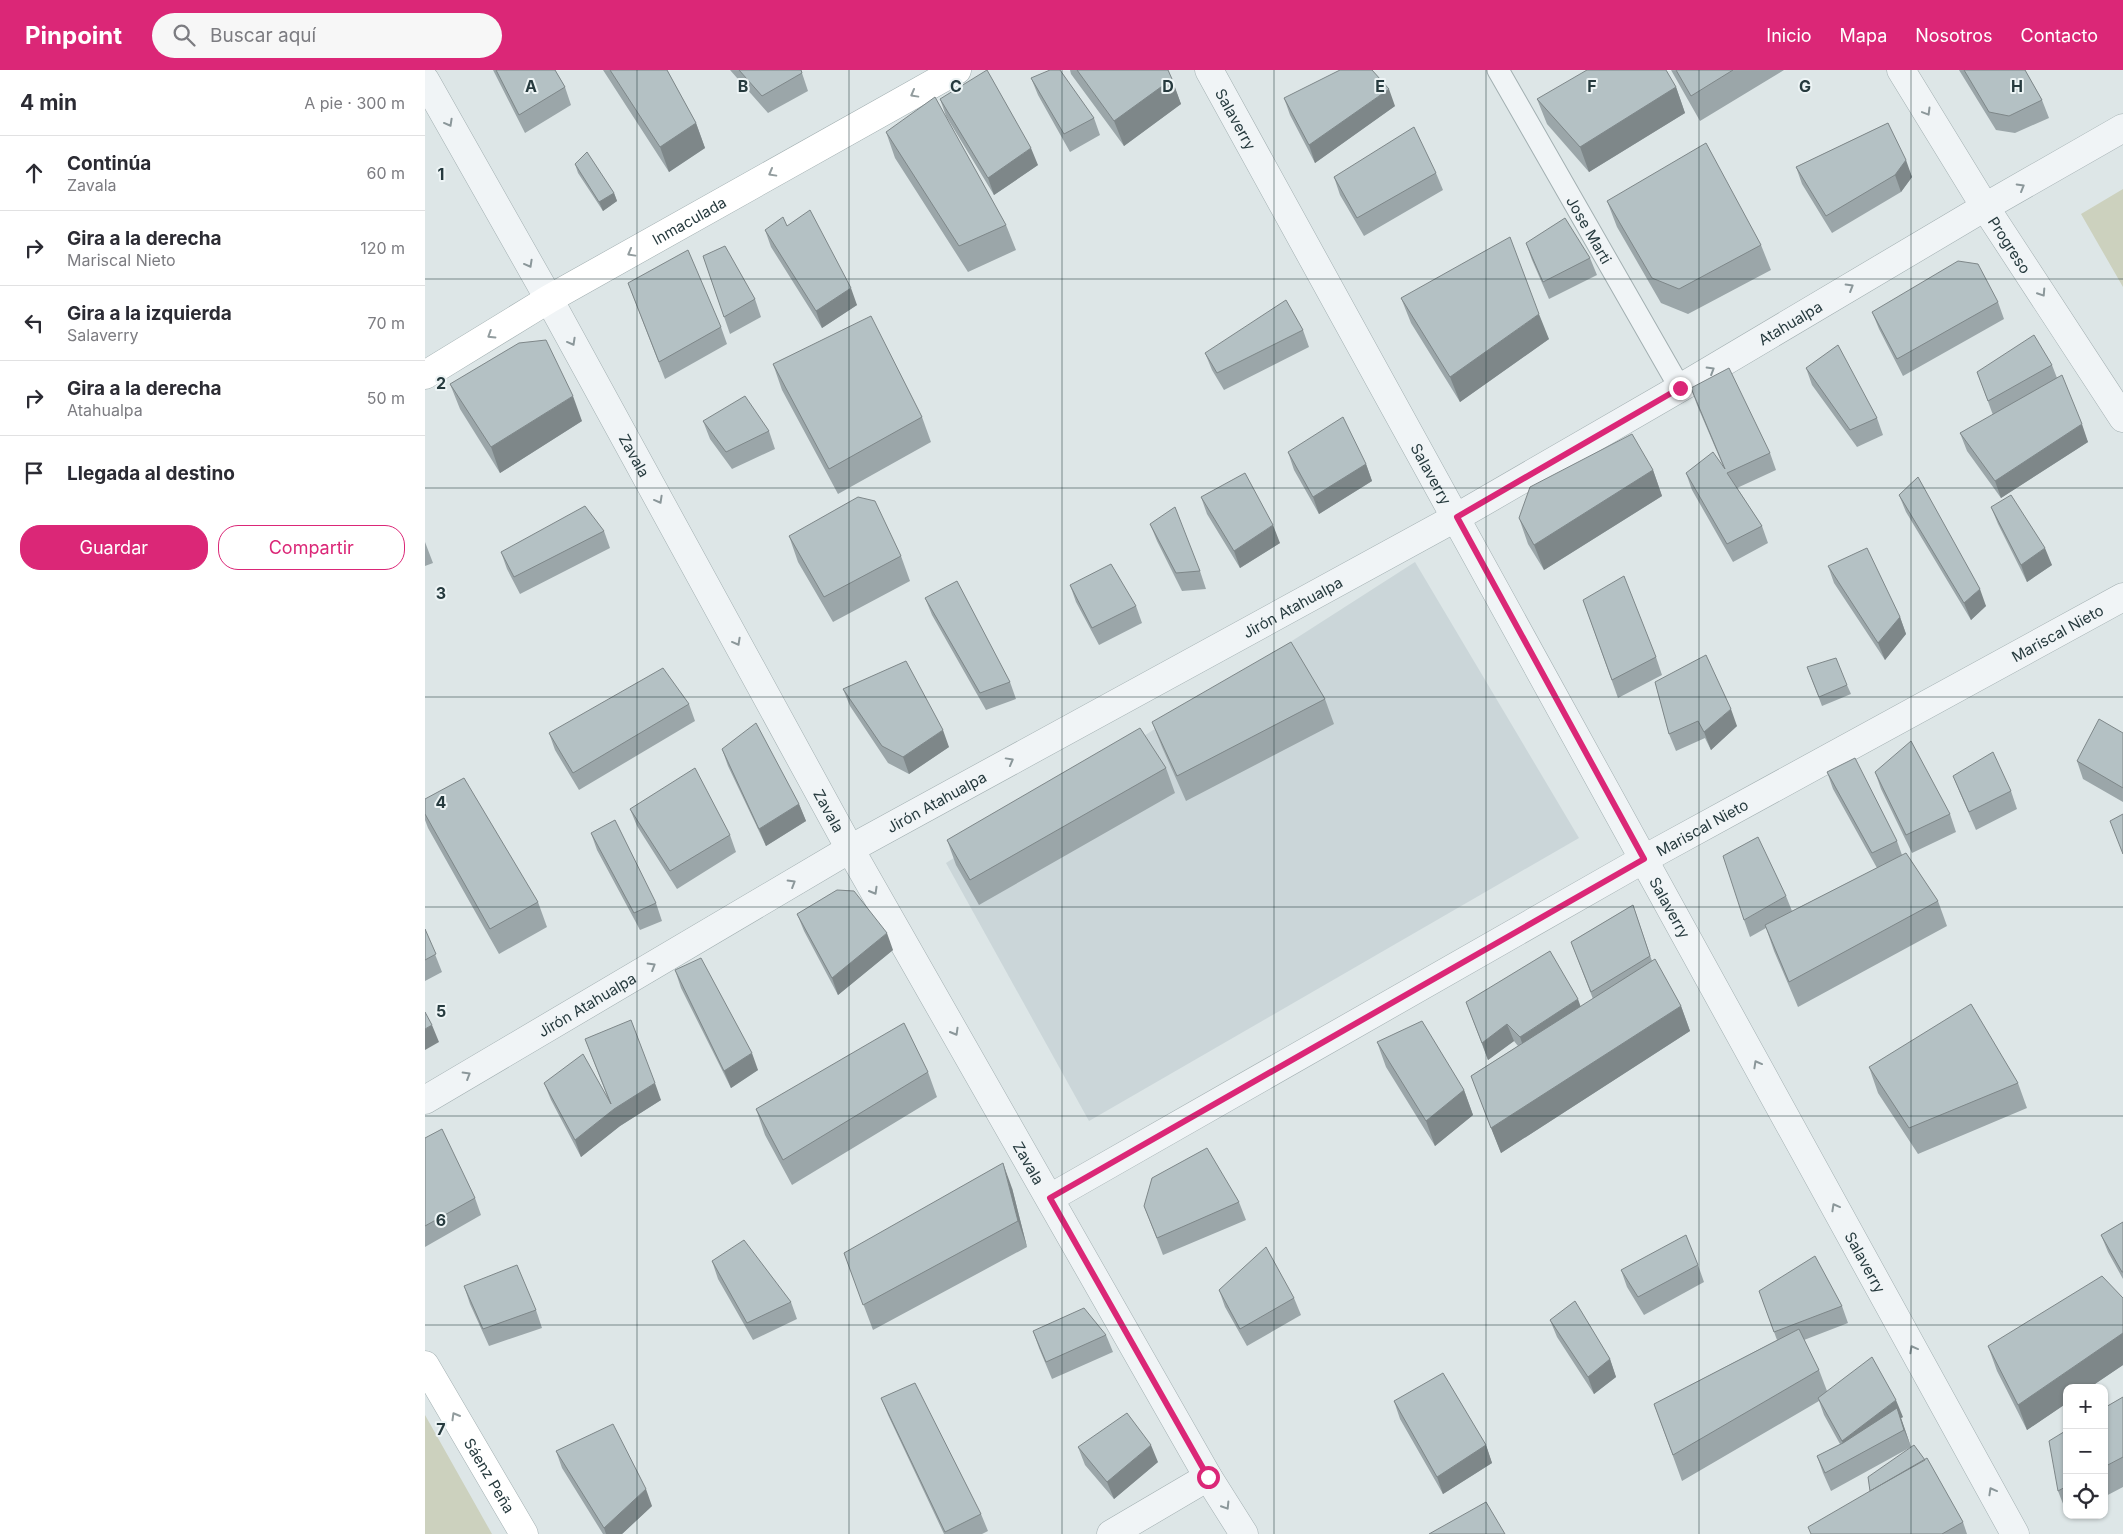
<!DOCTYPE html>
<html lang="es">
<meta charset="utf-8">
<style>
:root{--surface:#fff;--page:#f7f7f7;--text:#2b2b33;--muted:#7c7c81;--line:#e1e1e2;--accent:#db2777}
body{margin:0;font-family:Inter,sans-serif;background:var(--page);color:var(--text)}
.controls{position:absolute;right:15px;bottom:15px;display:grid;overflow:hidden;border-radius:10px;box-shadow:0 1px 4px #0004}
.controls button{width:45px;height:45px;display:grid;place-items:center;padding:0;border:0;border-bottom:1px solid var(--line);background:var(--surface);color:var(--text);font:25px sans-serif}
.stop{position:absolute;width:15px;height:15px;margin:-11px;border:4px solid #db2777;border-radius:50%;background:#fff}
.stop.end{background:#db2777;border-color:#fff;box-shadow:0 1px 5px #0008}
.list{margin:0;padding:0;list-style:none}
h2{display:flex;justify-content:space-between;align-items:center;height:65px;margin:0;padding:0 20px;font-size:21px}
h2 small{font-size:16px;font-weight:400;color:var(--muted)}
.list li{display:grid;grid-template-columns:32px 1fr auto;gap:15px;align-items:center;box-sizing:border-box;height:75px;padding:0 20px;border-top:1px solid var(--line)}
.list b{display:block;font-size:19px;white-space:nowrap}
.list p{margin:0;font-size:16px;white-space:nowrap;color:var(--muted)}
.list em{font-size:16px;font-style:normal;color:var(--muted)}
.actions{display:flex;gap:10px;padding:15px 20px}
.actions a{flex:1;padding:11px 0;border:1px solid var(--accent);border-radius:20px;text-align:center;font-size:18px;color:var(--accent)}
.actions .main{background:var(--accent);color:#fff}
.icon{flex:none;width:28px;height:28px;fill:none;stroke:currentColor;stroke-width:2;stroke-linecap:round;stroke-linejoin:round}
.map{position:relative;flex:none;width:1698px;height:1464px;overflow:hidden}
header{display:flex;align-items:center;gap:30px;box-sizing:border-box;height:70px;padding:0 25px;background:var(--accent);color:#fff}
header strong{font-size:24px}
nav{display:flex;gap:28px;margin-inline-start:auto;font-size:18px}
.search{width:350px;height:45px;background:var(--page);display:flex;align-items:center;gap:12px;box-sizing:border-box;padding:0 18px;border-radius:28px;color:var(--muted);font-size:19px}
main{display:flex}
aside{flex:1;background:var(--surface)}
.map>svg:first-child{display:block}
.built{fill:#cbd6d9}
.green{fill:#ccd1be}
.lines{fill:none;stroke-linecap:round;stroke-linejoin:round}
.lane-casing{stroke:#a2afb1;stroke-width:23}
.street-casing{stroke:#a2afb1;stroke-width:29}
.secondary-casing{stroke:#a2afb1;stroke-width:29}
.lane{stroke:#f0f4f6;stroke-width:21}
.street{stroke:#f0f4f6;stroke-width:28}
.secondary{stroke:#fff;stroke-width:28}
.wall{fill:#9ba6a9}
.shaded-wall{fill:#7e8789}
.building{fill:#b4c1c4;stroke:#7e8789}
.oneway{stroke:#929c9e}
.oneway2{stroke:#8b979a}
.route{stroke:#db2777;stroke-width:6}
.grid{fill:none;stroke:#263a3e;stroke-width:1;stroke-opacity:0.55}
.labels{text-anchor:middle;dominant-baseline:central;stroke-width:4;stroke-linejoin:round;paint-order:stroke}
.street-label{font-size:15px;fill:#263a3e;stroke:#edf4f5}
.grid-label{font-size:16px;text-anchor:middle;font-weight:bold;fill:#263a3e;stroke:#edf4f5;stroke-width:4;stroke-linejoin:round;paint-order:stroke}
</style>
<header>
<strong>Pinpoint</strong>
<div class="search"><svg class="icon" aria-label="search" viewBox="0 0 24 24"><circle cx="10" cy="10" r="6"/><path d="M15 15l6 6"/></svg>Buscar aquí</div>
<nav><a>Inicio</a><a>Mapa</a><a>Nosotros</a><a>Contacto</a></nav>
</header>
<main>
<aside>
<h2>4 min<small>A pie · 300 m</small></h2>
<ul class="list">
<li><svg class="icon" aria-label="ahead" viewBox="0 0 24 24"><path d="M12 20V5M6 11l6-6 6 6"/></svg><div><b>Continúa</b><p>Zavala</p></div><em>60 m</em></li>
<li><svg class="icon" aria-label="right" viewBox="0 0 24 24"><path d="M7 20v-9h11M14 6l5 5-5 5"/></svg><div><b>Gira a la derecha</b><p>Mariscal Nieto</p></div><em>120 m</em></li>
<li><svg class="icon" aria-label="left" viewBox="0 0 24 24"><path d="M17 20v-9H6M10 6l-5 5 5 5"/></svg><div><b>Gira a la izquierda</b><p>Salaverry</p></div><em>70 m</em></li>
<li><svg class="icon" aria-label="right" viewBox="0 0 24 24"><path d="M7 20v-9h11M14 6l5 5-5 5"/></svg><div><b>Gira a la derecha</b><p>Atahualpa</p></div><em>50 m</em></li>
<li><svg class="icon" aria-label="arrive" viewBox="0 0 24 24"><path d="M6 21V4h12l-3 4 3 4H6"/></svg><div><b>Llegada al destino</b></div></li>
</ul>
<div class="actions"><a class="main">Guardar</a><a>Compartir</a></div>
</aside>
<div class="map">
<svg width="1698" height="1464" viewBox="0 0 1698 1464">
<rect width="100%" height="100%" fill="#dde6e7"/>
<path class="built" d="M990,492L1154,768L664,1051L521,793Z"/>
<path class="green" d="M1698,119V217L1656,144Z
M0,1345L67,1464H0Z"/>
<g class="lines">
<defs>
<g id="lane">
<path id="s1" d="M1073,0L1255,318"/>
</g>
<g id="street">
<path id="s2" d="M784,0L1590,1464"/>
<path id="s3" d="M1476,0L1560,137L1698,348"/>
<path id="s4" d="M0,10L124,229L425,779L783,1407L819,1464"/>
<path id="s5" d="M0,1030L425,779L1032,447L1255,318L1560,137L1698,58"/>
<path id="s6" d="M625,1128L1219,789L1698,527"/>
<path d="M686,1464L783,1407"/>
</g>
<g id="secondary">
<path id="s7" d="M0,305L124,229L532,0"/>
<path id="s8" d="M0,1295L99,1464"/>
</g>
</defs>
<use href="#lane" class="lane-casing"/>
<use href="#street" class="street-casing"/>
<use href="#secondary" class="secondary-casing"/>
<use href="#lane" class="lane"/>
<use href="#street" class="street"/>
<use href="#secondary" class="secondary"/>
</g>
<path class="wall" d="M68,0H130L140,17L146,35L100,63Z
M178,0H242L271,53L280,78L244,102Z
M305,0H376L383,21L343,43Z
M645,0H743L756,34L699,76L646,4Z
M1246,0H1359L1275,51Z
M1534,0H1600L1617,30L1624,48L1590,63L1571,60Z
M606,8L669,48L675,65L645,82L613,25Z
M1251,17L1260,43L1164,102L1122,54L1112,29Z
M859,28L970,36L890,93L865,45Z
M515,29L613,95L569,125L521,46Z
M1463,53L1487,107L1476,122L1407,163L1377,114L1371,97Z
M461,62L581,155L591,180L543,202L470,88Z
M150,94L189,123L192,131L178,141L153,103Z
M1011,103L1018,120L939,166L915,125L909,107Z
M1182,131L1336,175L1346,200L1263,244L1236,233L1192,157Z
M362,156L432,235L397,258L346,177L340,160Z
M1101,173L1165,188L1172,205L1124,229L1107,190Z
M278,186L330,229L336,247L305,264Z
M203,213L296,257L302,274L240,309Z
M976,228L1124,269L1035,332L986,253Z
M1573,232L1579,249L1478,306L1454,259L1447,242Z
M878,260L884,277L799,320L787,300L780,283Z
M348,294L497,347L506,372L413,424L357,320Z
M1627,295L1632,308L1663,372L1576,428L1542,381L1535,363L1568,345L1552,302Z
M1381,298L1452,348L1458,365L1432,377L1387,315Z
M25,314L157,351L75,403L35,339Z
M1266,318L1345,383L1351,400L1312,418L1337,456L1343,473L1308,492L1267,420L1261,403L1298,396L1272,335Z
M278,351L344,361L350,379L307,399L285,369Z
M863,382L941,394L947,411L894,444L869,400Z
M1228,400L1237,426L1119,500L1103,474L1094,448Z
M1474,425L1561,536L1546,550L1481,442Z
M776,427L855,473L815,498L782,444Z
M1566,437L1627,495L1602,512L1573,454Z
M725,454L775,501L781,519L757,521L732,471Z
M179,461L185,478L95,524L82,499L76,482Z
M364,466L476,486L485,511L408,552L373,492Z
M0,472L8,493L0,496Z
M1403,496L1475,547L1481,564L1460,590L1409,513Z
M645,515L711,536L717,553L674,575L651,532Z
M500,528L585,612L591,629L561,640L507,545Z
M1158,530L1231,587L1237,605L1193,628Z
M1382,597L1422,615L1426,624L1397,636Z
M1230,612L1312,656L1286,680L1280,668L1251,681L1244,664Z
M418,619L524,677L484,704L463,693L425,636Z
M900,629L909,654L761,731L737,677L727,652Z
M264,634L270,651L154,720L130,680L124,663Z
M1698,663V732L1658,709L1652,691Z
M297,679L374,734L381,751L341,776L303,696Z
M741,698L750,723L554,835L531,795L522,770Z
M1402,702L1472,771L1477,785L1513,831L1522,856L1373,937L1349,881L1341,858L1325,867L1319,850L1361,826L1367,841L1452,798L1408,719Z
M1450,702L1525,744L1531,762L1487,783L1456,719Z
M1528,706L1586,721L1592,739L1551,760L1535,723Z
M0,729L113,832L122,857L74,884L3,758L0,750Z
M205,739L305,765L311,782L252,819L212,756Z
M166,763L231,833L237,851L215,860L172,780Z
M1208,835L1227,891L1256,936L1265,961L1076,1083L1046,1006L1093,976L1089,971L1063,990L1041,932L1156,937L1168,929L1146,872Z
M372,844L468,880L413,925L379,861Z
M0,859L17,902L0,911Z
M250,900L333,1000L306,1018L256,918Z
M160,969L236,1030L195,1056L156,1087L126,1030L119,1013L184,1031Z
M952,972L1039,1020L1048,1045L1010,1076L961,997Z
M1444,997L1593,1013L1602,1038L1493,1084L1453,1023Z
M503,1002L512,1027L367,1115L340,1065L331,1039Z
M0,1068L50,1128L56,1145L0,1177Z
M587,1118L602,1177L448,1260L419,1183Z
M814,1132L821,1150L738,1185L719,1136Z
M1698,1152V1209L1683,1182L1676,1165Z
M287,1191L366,1232L372,1249L328,1270L293,1209Z
M1273,1195L1279,1212L1219,1245L1202,1217L1196,1200Z
M39,1216L111,1240L117,1258L64,1276L45,1234Z
M794,1220L869,1228L876,1245L822,1276L800,1237Z
M1334,1221L1417,1236L1423,1253L1379,1270L1394,1300L1402,1321L1478,1347L1476,1348L1486,1377L1406,1421L1398,1403L1392,1386L1415,1374L1399,1345L1394,1331L1257,1411L1229,1334L1352,1270Z
M1698,1228V1295L1602,1360L1572,1301L1563,1276Z
M1125,1250L1185,1289L1191,1307L1169,1324L1132,1267Z
M608,1261L681,1265L688,1282L627,1309L614,1278Z
M1698,1327V1417L1679,1427V1338Z
M456,1328L556,1444L563,1461L557,1464H519L463,1345Z
M969,1331L1061,1375L1067,1393L1018,1424L975,1349Z
M1642,1360V1444L1633,1421Z
M653,1377L733,1392L689,1429L660,1395Z
M131,1381L227,1436L197,1464H178L137,1398Z
M1538,1452L1542,1464H1386Z"/>
<path class="shaded-wall" d="M747,9L756,34L699,76L689,51Z
M1251,17L1260,43L1164,102L1155,77Z
M964,19L970,36L890,93L884,75Z
M271,53L280,78L244,102L235,77Z
M606,78L613,95L569,125L563,108Z
M1481,90L1487,107L1476,122L1470,105Z
M189,123L192,131L178,141L174,132Z
M426,218L432,235L397,258L391,241Z
M1114,244L1124,269L1035,332L1025,307Z
M148,326L157,351L75,403L66,377Z
M1657,354L1663,372L1576,428L1570,411Z
M941,394L947,411L894,444L888,427Z
M1228,400L1237,426L1119,500L1109,475Z
M848,455L855,473L815,498L809,481Z
M1620,478L1627,495L1602,512L1596,495Z
M1555,519L1561,536L1546,550L1539,533Z
M1475,547L1481,564L1460,590L1453,573Z
M1306,639L1312,656L1286,680L1279,662Z
M518,660L524,677L484,704L478,687Z
M374,734L381,751L341,776L334,759Z
M462,863L468,880L413,925L407,908Z
M1153,929L1159,946L1101,985L1095,967Z
M1256,936L1265,961L1076,1083L1066,1058Z
M1082,954L1089,971L1063,990L1057,973Z
M7,955L14,972L0,980V959Z
M327,983L333,1000L306,1018L299,1001Z
M230,1013L236,1030L195,1056L156,1087L150,1070L189,1039Z
M1039,1020L1048,1045L1010,1076L1001,1051Z
M578,1093L587,1118L602,1177L593,1151Z
M1698,1263V1295L1664,1318H1642V1333L1602,1360L1593,1335Z
M1185,1289L1191,1307L1169,1324L1163,1307Z
M1471,1330L1478,1347L1476,1348L1486,1377L1479,1360L1423,1388L1417,1371Z
M726,1375L733,1392L689,1429L682,1412Z
M1061,1375L1067,1393L1018,1424L1012,1407Z
M221,1419L227,1436L197,1464H181L179,1458Z"/>
<path class="building" d="M71,0H130L140,17L94,45Z
M185,0H242L271,53L235,77Z
M314,0H376L377,3L337,26Z
M562,0L606,78L563,108L515,29Z
M625,0H635L669,48L639,64L606,8Z
M652,0H743L747,9L689,51Z
M915,0H947L964,19L884,75L859,28Z
M1162,0H1241L1251,17L1155,77L1112,29Z
M1251,0H1308L1266,26Z
M1539,0H1600L1617,30L1584,46L1564,42Z
M510,27L581,155L534,176L461,62Z
M1463,53L1481,90L1470,105L1401,146L1371,97Z
M989,57L1011,103L932,148L909,107Z
M1281,73L1336,175L1254,219L1227,208L1182,131Z
M162,82L189,123L174,132L150,94Z
M385,140L426,218L391,241L340,160L358,147L362,156Z
M1140,148L1165,188L1118,212L1101,173Z
M1085,167L1114,244L1025,307L976,228Z
M300,176L330,229L299,247L278,186Z
M263,180L296,257L234,292L203,213Z
M1533,191L1553,194L1573,232L1472,289L1447,242Z
M861,230L878,260L792,303L780,283Z
M446,246L497,347L404,399L348,294Z
M1609,265L1627,295L1563,331L1552,302Z
M121,270L148,326L66,377L25,314L94,273Z
M1413,275L1452,348L1425,360L1381,298Z
M1304,298L1345,383L1302,403L1337,456L1302,474L1261,403L1288,382L1300,399L1266,318Z
M1637,305L1657,354L1570,411L1535,363Z
M320,326L344,361L301,382L278,351Z
M918,347L941,394L888,427L863,382Z
M1207,364L1228,400L1109,475L1094,448L1105,417Z
M820,403L848,455L809,481L776,427Z
M1493,407L1555,519L1539,533L1474,425Z
M1586,425L1620,478L1596,495L1566,437Z
M433,427L450,431L476,486L399,527L364,466Z
M160,436L179,461L89,507L76,482Z
M750,437L775,501L751,503L725,454Z
M1442,478L1475,547L1453,573L1403,496Z
M686,494L711,536L667,558L645,515Z
M1199,506L1231,587L1187,610L1158,530Z
M532,511L585,612L555,623L500,528Z
M866,572L900,629L752,706L727,652Z
M1281,585L1306,639L1279,662L1273,651L1244,664L1230,612Z
M1411,588L1422,615L1394,627L1382,597Z
M481,591L518,660L478,687L457,676L418,619Z
M238,598L264,634L148,703L124,663Z
M1674,649L1698,663V718L1652,691Z
M331,653L374,734L334,759L297,679Z
M715,658L741,698L545,810L522,770Z
M1486,671L1525,744L1481,765L1450,702Z
M1568,682L1586,721L1544,742L1528,706Z
M1430,688L1472,771L1447,783L1402,702Z
M270,698L305,765L245,801L205,739Z
M39,708L113,832L65,859L0,744V729Z
M1698,744V784L1685,751Z
M190,750L231,833L209,843L166,763Z
M1333,767L1361,826L1319,850L1298,786Z
M1481,783L1513,831L1364,912L1340,855Z
M412,820L429,821L462,863L407,908L372,844Z
M1208,835L1225,886L1166,922L1146,872Z
M0,859L11,884L0,890Z
M1125,881L1153,929L1095,967L1082,954L1057,973L1041,932Z
M276,888L327,983L299,1001L250,900Z
M1230,889L1256,936L1066,1058L1046,1006Z
M1546,934L1593,1013L1484,1058L1444,997Z
M0,942L7,955L0,959Z
M206,950L230,1013L189,1039L150,1070L119,1013L158,984L186,1034L160,969Z
M997,951L1039,1020L1001,1051L952,972Z
M479,953L503,1002L358,1090L331,1039Z
M17,1059L50,1128L0,1156V1068Z
M782,1078L814,1132L732,1168L719,1136L727,1108Z
M578,1093L593,1151L438,1235L419,1183Z
M1698,1152V1202H1697L1676,1165Z
M1261,1165L1273,1195L1213,1227L1196,1200Z
M319,1170L366,1232L322,1253L287,1191Z
M841,1177L869,1228L815,1259L794,1220Z
M1390,1186L1417,1236L1349,1262L1334,1221Z
M92,1195L111,1240L58,1259L39,1216Z
M1677,1206L1698,1228V1263L1593,1335L1563,1276Z
M1150,1231L1185,1289L1163,1307L1125,1250Z
M659,1238L681,1265L621,1292L608,1261Z
M1374,1259L1394,1300L1248,1385L1229,1334Z
M1447,1287L1471,1330L1417,1371L1393,1328Z
M1018,1303L1061,1375L1012,1407L969,1331Z
M490,1313L556,1444L520,1462L456,1328Z
M1698,1327V1387L1679,1397V1338Z
M1472,1338L1479,1360L1400,1403L1392,1386L1418,1373Z
M702,1343L726,1375L682,1412L653,1377Z
M188,1354L221,1419L179,1458L131,1381Z
M1642,1360V1416L1633,1421L1624,1371Z
M1489,1375L1500,1390L1445,1421L1443,1407Z
M1502,1388L1538,1452L1517,1464H1386L1383,1457Z
M1061,1432L1080,1464H1004Z"/>
<defs><path id="oneway-chevron" d="M-2-3.5L2.5 0L-2 3.5" fill="none" stroke-width="1.6" stroke-linecap="round" stroke-linejoin="round" transform="scale(1.25)"/></defs>
<g class="oneway">
<use href="#oneway-chevron" transform="translate(489 24) rotate(151)"/>
<use href="#oneway-chevron" transform="translate(347 103) rotate(151)"/>
<use href="#oneway-chevron" transform="translate(206 183) rotate(151)"/>
<use href="#oneway-chevron" transform="translate(66 265) rotate(148)"/>
<use href="#oneway-chevron" transform="translate(30 1346) rotate(-120)"/>
</g>
<g class="oneway2">
<use href="#oneway-chevron" transform="translate(1502 42) rotate(59)"/>
<use href="#oneway-chevron" transform="translate(24 53) rotate(61)"/>
<use href="#oneway-chevron" transform="translate(1596 117) rotate(-30)"/>
<use href="#oneway-chevron" transform="translate(104 194) rotate(61)"/>
<use href="#oneway-chevron" transform="translate(1425 217) rotate(-31)"/>
<use href="#oneway-chevron" transform="translate(1617 223) rotate(57)"/>
<use href="#oneway-chevron" transform="translate(147 272) rotate(61)"/>
<use href="#oneway-chevron" transform="translate(1286 300) rotate(-31)"/>
<use href="#oneway-chevron" transform="translate(234 430) rotate(61)"/>
<use href="#oneway-chevron" transform="translate(312 572) rotate(61)"/>
<use href="#oneway-chevron" transform="translate(585 691) rotate(-29)"/>
<use href="#oneway-chevron" transform="translate(367 813) rotate(-31)"/>
<use href="#oneway-chevron" transform="translate(449 821) rotate(60)"/>
<use href="#oneway-chevron" transform="translate(227 896) rotate(-31)"/>
<use href="#oneway-chevron" transform="translate(530 962) rotate(60)"/>
<use href="#oneway-chevron" transform="translate(1332 994) rotate(-119)"/>
<use href="#oneway-chevron" transform="translate(42 1005) rotate(-31)"/>
<use href="#oneway-chevron" transform="translate(1410 1137) rotate(-119)"/>
<use href="#oneway-chevron" transform="translate(1488 1279) rotate(-119)"/>
<use href="#oneway-chevron" transform="translate(1567 1421) rotate(-119)"/>
<use href="#oneway-chevron" transform="translate(801 1436) rotate(58)"/>
</g>
<g class="lines">
<path class="route" d="M783,1407L625,1128L1219,789L1032,447L1255,318"/>
</g>
<path class="grid" d="M212,0V1464M424,0V1464M637,0V1464M849,0V1464M1061,0V1464M1274,0V1464M1486,0V1464M0,209H1698M0,418H1698M0,627H1698M0,837H1698M0,1046H1698M0,1255H1698"/>
<g class="labels">
<g class="street-label">
<text stroke="none"><textPath href="#s2" startOffset="56">Salaverry</textPath></text>
<text stroke="none"><textPath href="#s7" startOffset="306">Inmaculada</textPath></text>
<text stroke="none"><textPath href="#s1" startOffset="184">Jose Marti</textPath></text>
<text stroke="none"><textPath href="#s3" startOffset="206">Progreso</textPath></text>
<text stroke="none"><textPath href="#s5" startOffset="1571">Atahualpa</textPath></text>
<text stroke="none"><textPath href="#s4" startOffset="430">Zavala</textPath></text>
<text stroke="none"><textPath href="#s2" startOffset="461">Salaverry</textPath></text>
<text stroke="none"><textPath href="#s5" startOffset="998">Jirón Atahualpa</textPath></text>
<text stroke="none"><textPath href="#s6" startOffset="1155">Mariscal Nieto</textPath></text>
<text stroke="none"><textPath href="#s5" startOffset="592">Jirón Atahualpa</textPath></text>
<text stroke="none"><textPath href="#s4" startOffset="835">Zavala</textPath></text>
<text stroke="none"><textPath href="#s6" startOffset="750">Mariscal Nieto</textPath></text>
<text stroke="none"><textPath href="#s2" startOffset="956">Salaverry</textPath></text>
<text stroke="none"><textPath href="#s5" startOffset="188">Jirón Atahualpa</textPath></text>
<text stroke="none"><textPath href="#s4" startOffset="1240">Zavala</textPath></text>
<text stroke="none"><textPath href="#s2" startOffset="1361">Salaverry</textPath></text>
<text stroke="none"><textPath href="#s8" startOffset="128">Sáenz Peña</textPath></text>
</g>
</g>
<g class="grid-label">
<text x="106" y="22">A</text>
<text x="318" y="22">B</text>
<text x="531" y="22">C</text>
<text x="743" y="22">D</text>
<text x="955" y="22">E</text>
<text x="1167" y="22">F</text>
<text x="1380" y="22">G</text>
<text x="1592" y="22">H</text>
<text x="16" y="110">1</text>
<text x="16" y="319">2</text>
<text x="16" y="529">3</text>
<text x="16" y="738">4</text>
<text x="16" y="947">5</text>
<text x="16" y="1156">6</text>
<text x="16" y="1365">7</text>
</g>
</svg>
<div class="controls">
<button>+</button>
<button>−</button>
<button><svg class="icon" aria-label="locate" viewBox="0 0 24 24"><circle cx="12" cy="12" r="6"/><path d="M12 2v4M12 18v4M2 12h4M18 12h4"/></svg></button>
</div>
<div class="stop" style="left:783px;top:1407px"></div>
<div class="stop end" style="left:1255px;top:318px"></div>
</div>
</main>
